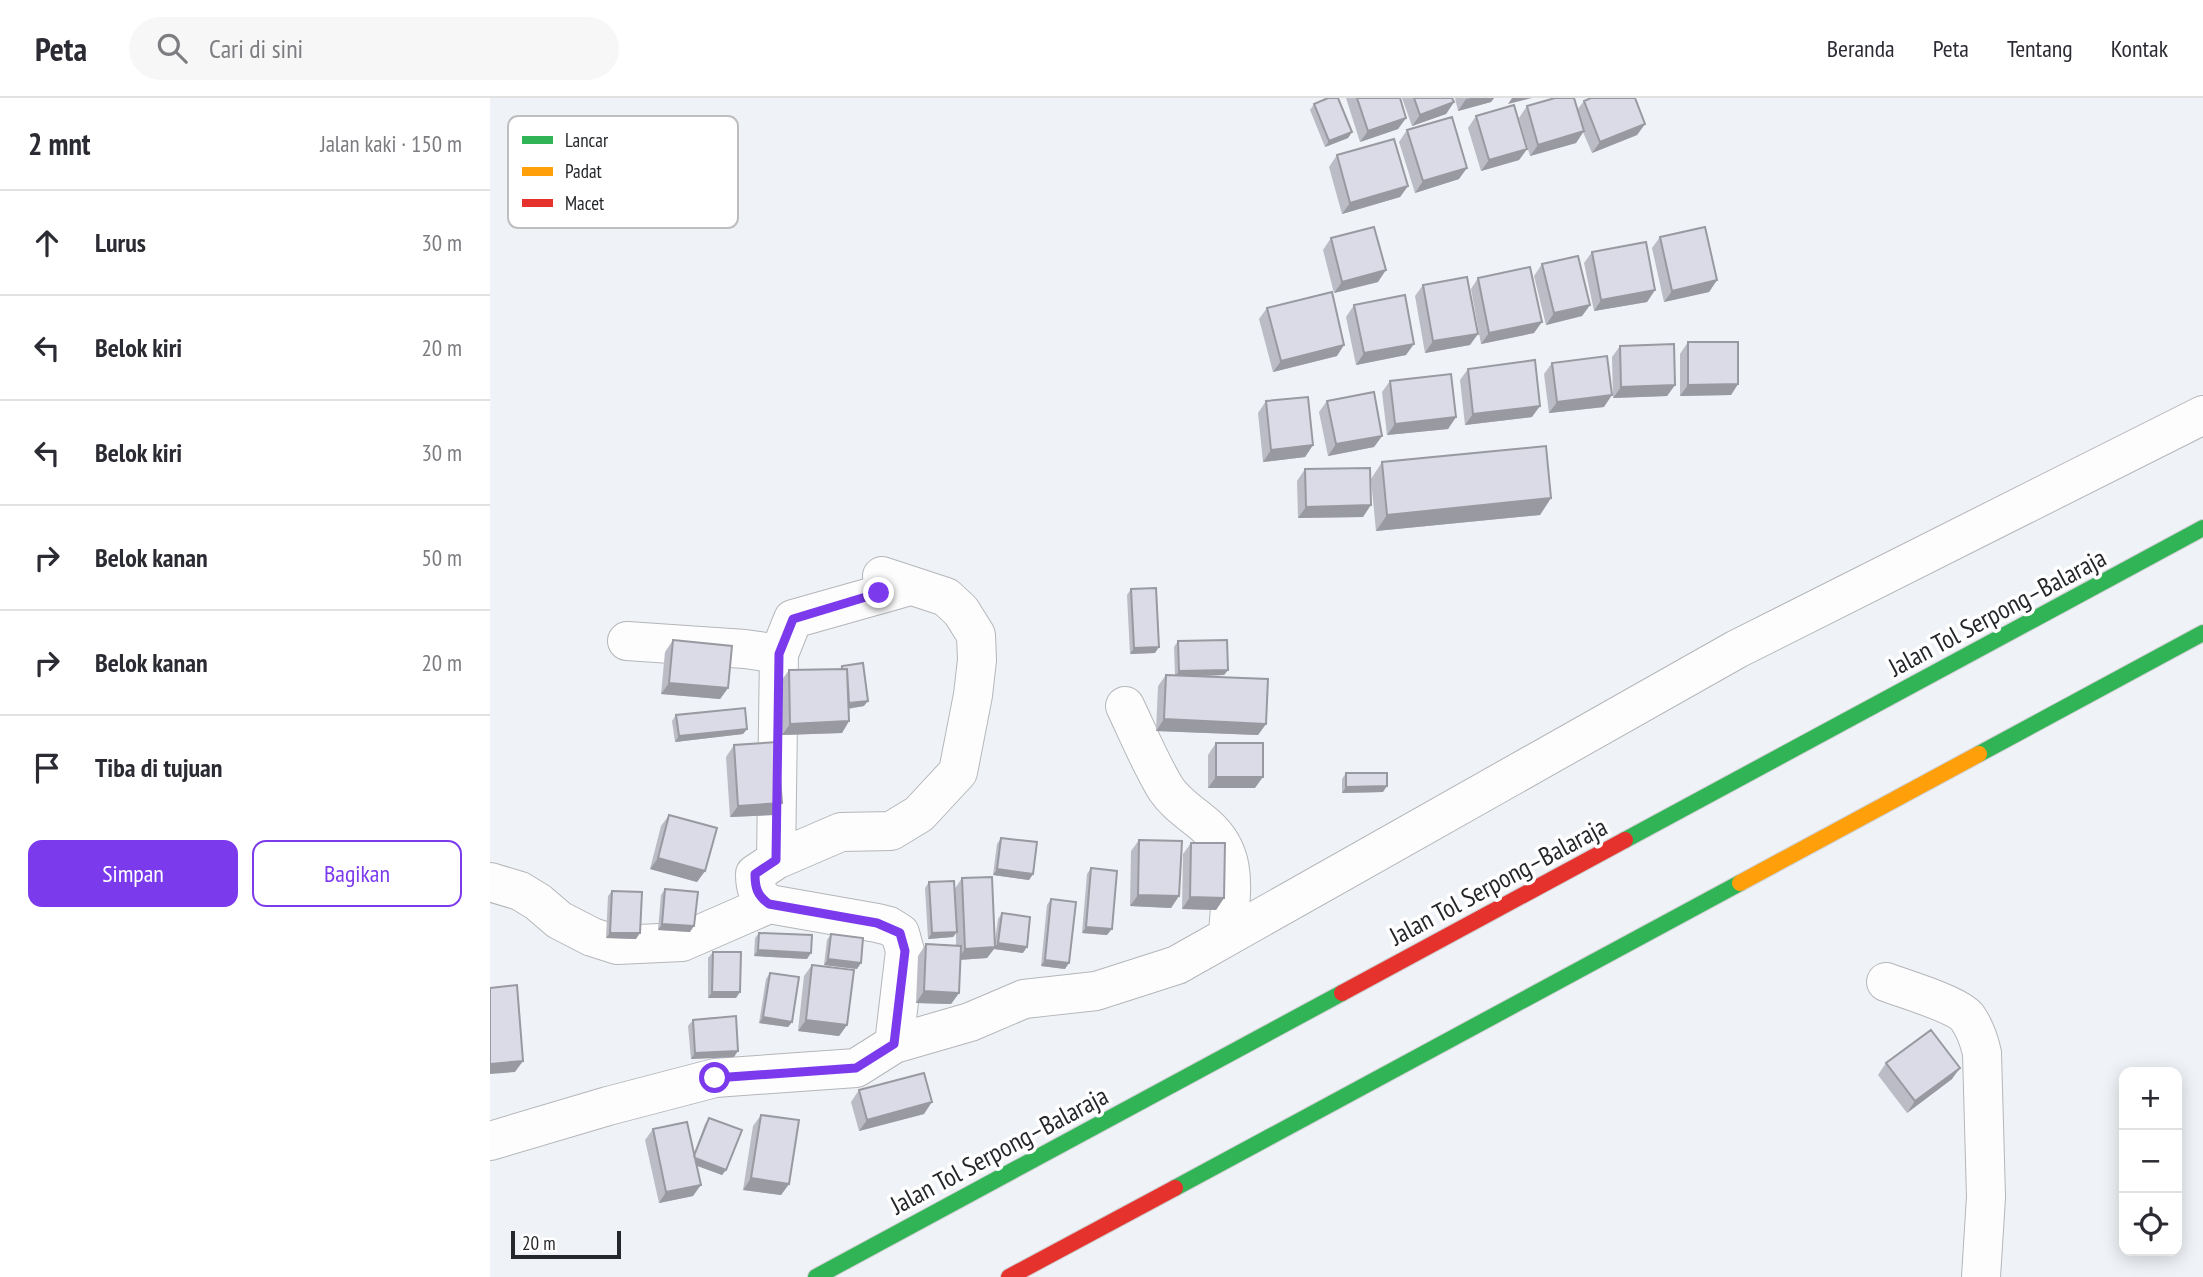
<!DOCTYPE html>
<html lang="id">
<meta charset="utf-8">
<style>
:root{--surface:#fff;--page:#f7f7f7;--text:#2b2b33;--muted:#7c7c81;--line:#e1e1e2;--accent:#7c3aed}
body{margin:0;font-family:"PT Sans Narrow",sans-serif;background:var(--page);color:var(--text)}
.controls{position:absolute;right:21px;bottom:21px;display:grid;overflow:hidden;border-radius:14px;box-shadow:0 4px 18px #0003}
.controls button{width:63px;height:63px;display:grid;place-items:center;padding:0;border:0;border-bottom:2px solid var(--line);background:var(--surface);color:var(--text);font:35px sans-serif}
.scale{position:absolute;left:21px;bottom:18px;width:110px;box-sizing:border-box;padding-left:7px;border:4px solid #25272a;border-top:0;font-size:19px;line-height:24px;white-space:nowrap;color:#25272a;-webkit-text-stroke:5px #fff;paint-order:stroke}
.stop{position:absolute;width:21px;height:21px;margin:-16px;border:5px solid #7c3aed;border-radius:50%;background:#fff}
.stop.end{background:#7c3aed;border-color:#fff;box-shadow:0 2px 7px #0008}
.list{margin:0;padding:0;list-style:none}
h2{display:flex;justify-content:space-between;align-items:center;height:91px;margin:0;padding:0 28px;font-size:30px}
h2 small{font-size:23px;font-weight:400;color:var(--muted)}
.list li{display:grid;grid-template-columns:46px 1fr auto;gap:21px;align-items:center;box-sizing:border-box;height:105px;padding:0 28px;border-top:2px solid var(--line)}
.list b{display:block;font-size:26px;white-space:nowrap}
.list em{font-size:23px;font-style:normal;color:var(--muted)}
.actions{display:flex;gap:14px;padding:21px 28px}
.actions a{flex:1;padding:16px 0;border:2px solid var(--accent);border-radius:14px;text-align:center;font-size:24px;color:var(--accent)}
.actions .main{background:var(--accent);color:#fff}
.icon{flex:none;width:38px;height:38px;fill:none;stroke:currentColor;stroke-width:2;stroke-linecap:round;stroke-linejoin:round}
.map{position:relative;flex:none;width:1713px;height:1179px;overflow:hidden}
header{display:flex;align-items:center;gap:42px;box-sizing:border-box;height:98px;padding:0 35px;background:var(--surface);border-bottom:2px solid var(--line)}
header strong{font-size:33px}
nav{display:flex;gap:38px;margin-inline-start:auto;font-size:24px}
.search{width:490px;height:63px;background:var(--page);display:flex;align-items:center;gap:18px;box-sizing:border-box;padding:0 24px;border-radius:38px;color:var(--muted);font-size:26px}
main{display:flex}
aside{flex:1;background:var(--surface)}
.map>svg:first-child{display:block}
.lines{fill:none;stroke-linecap:round;stroke-linejoin:round}
.street-casing{stroke:#b4b6b9;stroke-width:40}
.fast-casing{stroke:#cecfd1;stroke-width:18}
.slow-casing{stroke:#cecfd1;stroke-width:18}
.jam-casing{stroke:#cecfd1;stroke-width:18}
.street{stroke:#fdfdfe;stroke-width:38}
.fast{stroke:#30b455;stroke-width:16}
.slow{stroke:#ff9f0a;stroke-width:16}
.jam{stroke:#e5322d;stroke-width:16}
.wall{fill:#bbbcc6}
.shaded-wall{fill:#9999a1}
.building{fill:#dadbe6;stroke:#9999a1;stroke-width:2}
.route{stroke:#7c3aed;stroke-width:9}
.labels{text-anchor:middle;dominant-baseline:central;stroke-width:7;stroke-linejoin:round;paint-order:stroke}
.street-label{font-size:26px;fill:#25272a;stroke:#fff}
.key{fill:#fff;stroke:#bebebf;stroke-width:2}
.key-label{font-size:19px;fill:#25272a}
</style>
<header>
<strong>Peta</strong>
<div class="search"><svg class="icon" aria-label="search" viewBox="0 0 24 24"><circle cx="10" cy="10" r="6"/><path d="M15 15l6 6"/></svg>Cari di sini</div>
<nav><a>Beranda</a><a>Peta</a><a>Tentang</a><a>Kontak</a></nav>
</header>
<main>
<aside>
<h2>2 mnt<small>Jalan kaki · 150 m</small></h2>
<ul class="list">
<li><svg class="icon" aria-label="ahead" viewBox="0 0 24 24"><path d="M12 20V5M6 11l6-6 6 6"/></svg><div><b>Lurus</b></div><em>30 m</em></li>
<li><svg class="icon" aria-label="left" viewBox="0 0 24 24"><path d="M17 20v-9H6M10 6l-5 5 5 5"/></svg><div><b>Belok kiri</b></div><em>20 m</em></li>
<li><svg class="icon" aria-label="left" viewBox="0 0 24 24"><path d="M17 20v-9H6M10 6l-5 5 5 5"/></svg><div><b>Belok kiri</b></div><em>30 m</em></li>
<li><svg class="icon" aria-label="right" viewBox="0 0 24 24"><path d="M7 20v-9h11M14 6l5 5-5 5"/></svg><div><b>Belok kanan</b></div><em>50 m</em></li>
<li><svg class="icon" aria-label="right" viewBox="0 0 24 24"><path d="M7 20v-9h11M14 6l5 5-5 5"/></svg><div><b>Belok kanan</b></div><em>20 m</em></li>
<li><svg class="icon" aria-label="arrive" viewBox="0 0 24 24"><path d="M6 21V4h12l-3 4 3 4H6"/></svg><div><b>Tiba di tujuan</b></div></li>
</ul>
<div class="actions"><a class="main">Simpan</a><a>Bagikan</a></div>
</aside>
<div class="map">
<svg width="1713" height="1179" viewBox="0 0 1713 1179">
<rect width="100%" height="100%" fill="#eff2f6"/>
<g class="lines">
<defs>
<path id="street" d="M392,478L456,499L471,513L486,537L487,562L483,597L468,674L429,716L401,733L351,734L286,762L265,776C265,790 267,797 279,806L387,825L399,828L410,835L415,853L404,946
M137,543L255,551L289,556L303,521L420,488
M635,608C648,635 660,665 676,691C686,706 701,715 715,727C751,758 740,795 738,837
M286,762L289,556
M0,784L30,793L48,804L69,822L102,839L127,847L192,844L279,806
M1396,884C1414,891 1466,906 1477,919C1485,930 1489,942 1492,955L1496,1099L1491,1179
M0,1043L118,1008L225,980L366,970L404,946L480,924L534,901L606,893L687,867L1247,551L1713,317"/>
<path id="fast" d="M1489,656L1713,535
M1135,742L1713,430
M685,1090L1250,785
M326,1179L852,895"/>
<path id="slow" d="M1250,785L1489,656"/>
<path id="jam" d="M852,895L1135,742
M519,1179L685,1090"/>
</defs>
<use href="#street" class="street-casing"/>
<use href="#fast" class="fast-casing"/>
<use href="#slow" class="slow-casing"/>
<use href="#jam" class="jam-casing"/>
<use href="#street" class="street"/>
<use href="#fast" class="fast"/>
<use href="#slow" class="slow"/>
<use href="#jam" class="jam"/>
</g>
<path class="wall" d="M856,0H910L916,20L908,31L870,44Z
M912,0H962L964,4L956,16L922,28Z
M965,0H1004L1001,4L968,13Z
M1094,3L1155,26L1147,37L1102,55L1093,34L1086,45L1040,58L1029,20L1037,8L1087,12Z
M824,6L862,34L858,40L835,49L820,12Z
M986,18L1037,51L1029,62L991,73L978,30Z
M917,32L969,81L925,95L909,44Z
M847,57L918,88L910,99L852,116L839,69Z
M1170,139L1227,182L1219,194L1174,204L1162,150Z
M841,140L888,184L844,195L833,152Z
M1102,154L1165,192L1157,204L1104,213L1094,165Z
M1052,166L1100,207L1092,218L1056,227L1044,178Z
M988,180L1044,235L991,246L981,191Z
M933,187L980,247L935,255L925,198Z
M864,207L916,257L866,267L856,219Z
M777,210L847,258L783,274L769,221Z
M1198,244L1248,286L1241,297L1190,298V256Z
M1130,248L1185,287L1177,298L1123,300L1122,259Z
M1062,265L1114,309L1059,315L1054,276Z
M978,271L1042,319L975,327L970,282Z
M900,283L966,319L958,331L897,337L892,294Z
M776,303L823,347L815,359L773,364L768,315Z
M837,303L892,338L884,349L838,358L829,314Z
M892,364L1061,400L1050,417L886,433L881,381Z
M815,371L873,419L808,420L807,383Z
M641,491L665,555L640,556L637,497Z
M183,542L238,590L230,601L171,596L175,554Z
M688,543L738,572L734,577L707,578L776,626L768,637L666,633L668,588L676,577H685L684,549Z
M352,568L374,608L359,611V623L352,635L292,637L291,583L299,572L350,571Z
M186,617L257,631L253,636L185,644L182,623Z
M726,645L765,690H718V657Z
M244,647L284,717L240,719L236,659Z
M856,675L893,694L852,695V681Z
M179,717L215,773L207,784L160,771L171,728Z
M511,740L543,776L539,782L503,777L507,746Z
M649,742L689,798L681,810L640,808L641,753Z
M701,745L734,800L726,812L692,811L693,756Z
M601,770L617,837L592,835L597,776Z
M472,780L505,842L508,821L512,815L533,855L504,851L497,860L470,862L469,895L461,906L426,905L428,858L436,846L466,848V835L463,839L438,841L435,790L439,784L464,792Z
M175,791L200,834L168,832L171,797Z
M122,793L146,841L116,840L118,798Z
M561,801L575,871L551,868L557,807Z
M269,835L317,861L264,858L265,840Z
M341,836L367,871L334,867L337,842Z
M223,854L246,900H218V860Z
M322,867L357,927L349,938L308,933L314,878Z
M280,875L302,924L298,929L269,925L276,881Z
M203,922L244,959L201,961L198,928Z
M1396,965L1462,981L1417,1015L1388,977Z
M369,992L434,1016L369,1033L361,1004Z
M271,1017L299,1086L291,1097L253,1092L263,1028Z
M219,1020L236,1072L232,1077L207,1068L203,1098L169,1105L155,1042L163,1031L204,1055L215,1026Z"/>
<path class="shaded-wall" d="M981,0H1004L1001,4L968,13L976,1Z
M1022,0H1042L1018,6Z
M964,4L956,16L922,28L930,17Z
M916,20L908,31L870,44L878,33Z
M1155,26L1147,37L1102,55L1110,44Z
M1094,33L1086,45L1040,58L1048,47Z
M862,34L858,40L835,49L839,43Z
M1037,51L1029,62L991,73L999,62Z
M977,70L969,81L925,95L933,83Z
M918,88L910,99L852,116L860,105Z
M896,172L888,184L844,195L852,184Z
M1227,182L1219,194L1174,204L1182,193Z
M1165,192L1157,204L1104,213L1111,202Z
M1100,207L1092,218L1056,227L1064,215Z
M1052,224L1044,235L991,246L999,235Z
M988,236L980,247L935,255L943,243Z
M924,246L916,257L866,267L874,255Z
M854,247L847,258L783,274L791,263Z
M1248,286L1241,297L1190,298L1198,287Z
M1185,287L1177,298L1123,300L1131,289Z
M1122,297L1114,309L1059,315L1067,304Z
M1050,308L1042,319L975,327L983,316Z
M966,319L958,331L897,337L905,326Z
M892,338L884,349L838,358L846,346Z
M823,347L815,359L773,364L781,352Z
M1061,400L1050,417L886,433L897,417Z
M881,407L873,419L808,420L816,409Z
M669,549L665,555L640,556L644,550Z
M738,572L734,577L685,579L689,573Z
M179,585L238,590L230,601L171,596Z
M378,603L374,608L354,611L358,606Z
M674,621L776,626L768,637L666,633Z
M359,623L352,635L292,637L300,626Z
M257,631L253,636L185,644L189,638Z
M726,679H773L765,690H718Z
M897,688L893,694L852,695L856,689Z
M292,705L284,717L240,719L248,708Z
M168,760L215,773L207,784L160,771Z
M507,771L543,776L539,782L503,777Z
M648,797L689,798L681,810L640,808Z
M700,799L734,800L726,812L692,811Z
M172,826L204,828L200,834L168,832Z
M596,829L622,831L617,837L592,835Z
M467,834L463,839L438,841L442,835Z
M120,835H150L146,841L116,840Z
M508,845L537,849L533,855L504,851L497,860L467,862L475,851L505,849Z
M268,852L321,855L317,861L264,858Z
M338,861L371,865L367,871L334,867Z
M555,862L579,865L575,871L551,868Z
M434,893L469,895L461,906L426,905Z
M222,894H250L246,900H218Z
M273,919L302,924L298,929L269,925Z
M316,922L357,927L349,938L308,933Z
M248,953L244,959L201,961L205,955Z
M33,963L25,974L0,976V966Z
M1470,970L1462,981L1417,1015L1425,1003Z
M442,1004L434,1016L369,1033L377,1022Z
M204,1059L236,1072L232,1077L200,1065Z
M261,1080L299,1086L291,1097L253,1092Z
M211,1087L203,1098L169,1105L176,1094Z"/>
<path class="building" d="M838,0H848L862,34L839,43L824,6Z
M867,0H910L916,20L878,33Z
M924,0H962L964,4L930,17Z
M1065,0H1084L1094,33L1048,47L1037,8Z
M1101,0H1145L1155,26L1110,44L1094,3Z
M1024,7L1037,51L999,62L986,18Z
M962,19L977,70L933,83L917,32Z
M904,41L918,88L860,105L847,57Z
M884,129L896,172L852,184L841,140Z
M1215,129L1227,182L1182,193L1170,139Z
M1156,144L1165,192L1111,202L1102,154Z
M1088,158L1100,207L1064,215L1052,166Z
M1040,169L1052,224L999,235L988,180Z
M977,179L988,236L943,243L933,187Z
M842,194L854,247L791,263L777,210Z
M915,197L924,246L874,255L864,207Z
M1198,244H1248V286L1198,287Z
M1184,246L1185,287L1131,289L1130,248Z
M1117,258L1122,297L1067,304L1062,265Z
M1045,262L1050,308L983,316L978,271Z
M961,276L966,319L905,326L900,283Z
M884,294L892,338L846,346L837,303Z
M818,299L823,347L781,352L776,303Z
M1056,348L1061,400L897,417L892,364Z
M880,370L881,407L816,409L815,371Z
M666,490L669,549L644,550L641,491Z
M183,542L242,548L238,590L179,585Z
M737,542L738,572L689,573L688,543Z
M373,565L378,603L359,605L357,571H352V568Z
M357,571L359,623L300,626L299,572Z
M676,577L778,581L776,626L674,621Z
M255,610L257,631L189,638L186,617Z
M287,644L292,705L248,708L244,647Z
M726,645H773V679H726Z
M856,675H897V688L856,689Z
M179,717L227,730L215,773L168,760Z
M511,740L547,744L543,776L507,771Z
M649,742L692,743L689,798L648,797Z
M701,745H735L734,800L700,799Z
M601,770L627,773L622,831L596,829Z
M502,779L505,849L475,851L472,780Z
M464,783L467,834L442,835L439,784Z
M175,791L208,794L204,828L172,826Z
M122,793L152,794L150,835H120Z
M561,801L586,804L579,865L555,862Z
M512,815L540,819L537,849L508,845Z
M269,835L322,837L321,855L268,852Z
M341,836L373,840L371,865L338,861Z
M436,846L471,848L469,895L434,893Z
M223,854H251L250,894H222Z
M322,867L364,872L357,927L316,922Z
M280,875L309,879L302,924L273,919Z
M27,887L33,963L0,966V890Z
M246,918L248,953L205,955L203,922Z
M1441,932L1470,970L1425,1003L1396,965Z
M434,975L442,1004L377,1022L369,992Z
M271,1017L309,1022L299,1086L261,1080Z
M219,1020L252,1032L236,1072L205,1060L204,1058Z
M197,1024L211,1087L176,1094L163,1031Z"/>
<g class="lines">
<path class="route" d="M225,980L366,970L404,946L415,853L410,835L387,825L279,806C267,797 265,790 265,776L286,762L289,556L303,521L389,495"/>
</g>
<g class="labels">
<g class="street-label">
<text transform="translate(1507 514) rotate(-28)">Jalan Tol Serpong–Balaraja</text>
<text transform="translate(1008 783) rotate(-28)">Jalan Tol Serpong–Balaraja</text>
<text transform="translate(509 1052) rotate(-28)">Jalan Tol Serpong–Balaraja</text>
</g>
</g>
<rect x="18" y="18" width="230" height="112" rx="10" class="key"/>
<rect x="32" y="38" width="31" height="8" fill="#30b455"/>
<rect x="32" y="69" width="31" height="9" fill="#ff9f0a"/>
<rect x="32" y="101" width="31" height="8" fill="#e5322d"/>
<g class="key-label">
<text x="75" y="49">Lancar</text>
<text x="75" y="80">Padat</text>
<text x="75" y="112">Macet</text>
</g>
</svg>
<div class="controls">
<button>+</button>
<button>−</button>
<button><svg class="icon" aria-label="locate" viewBox="0 0 24 24"><circle cx="12" cy="12" r="6"/><path d="M12 2v4M12 18v4M2 12h4M18 12h4"/></svg></button>
</div>
<div class="scale">20 m</div>
<div class="stop" style="left:225px;top:980px"></div>
<div class="stop end" style="left:389px;top:495px"></div>
</div>
</main>
